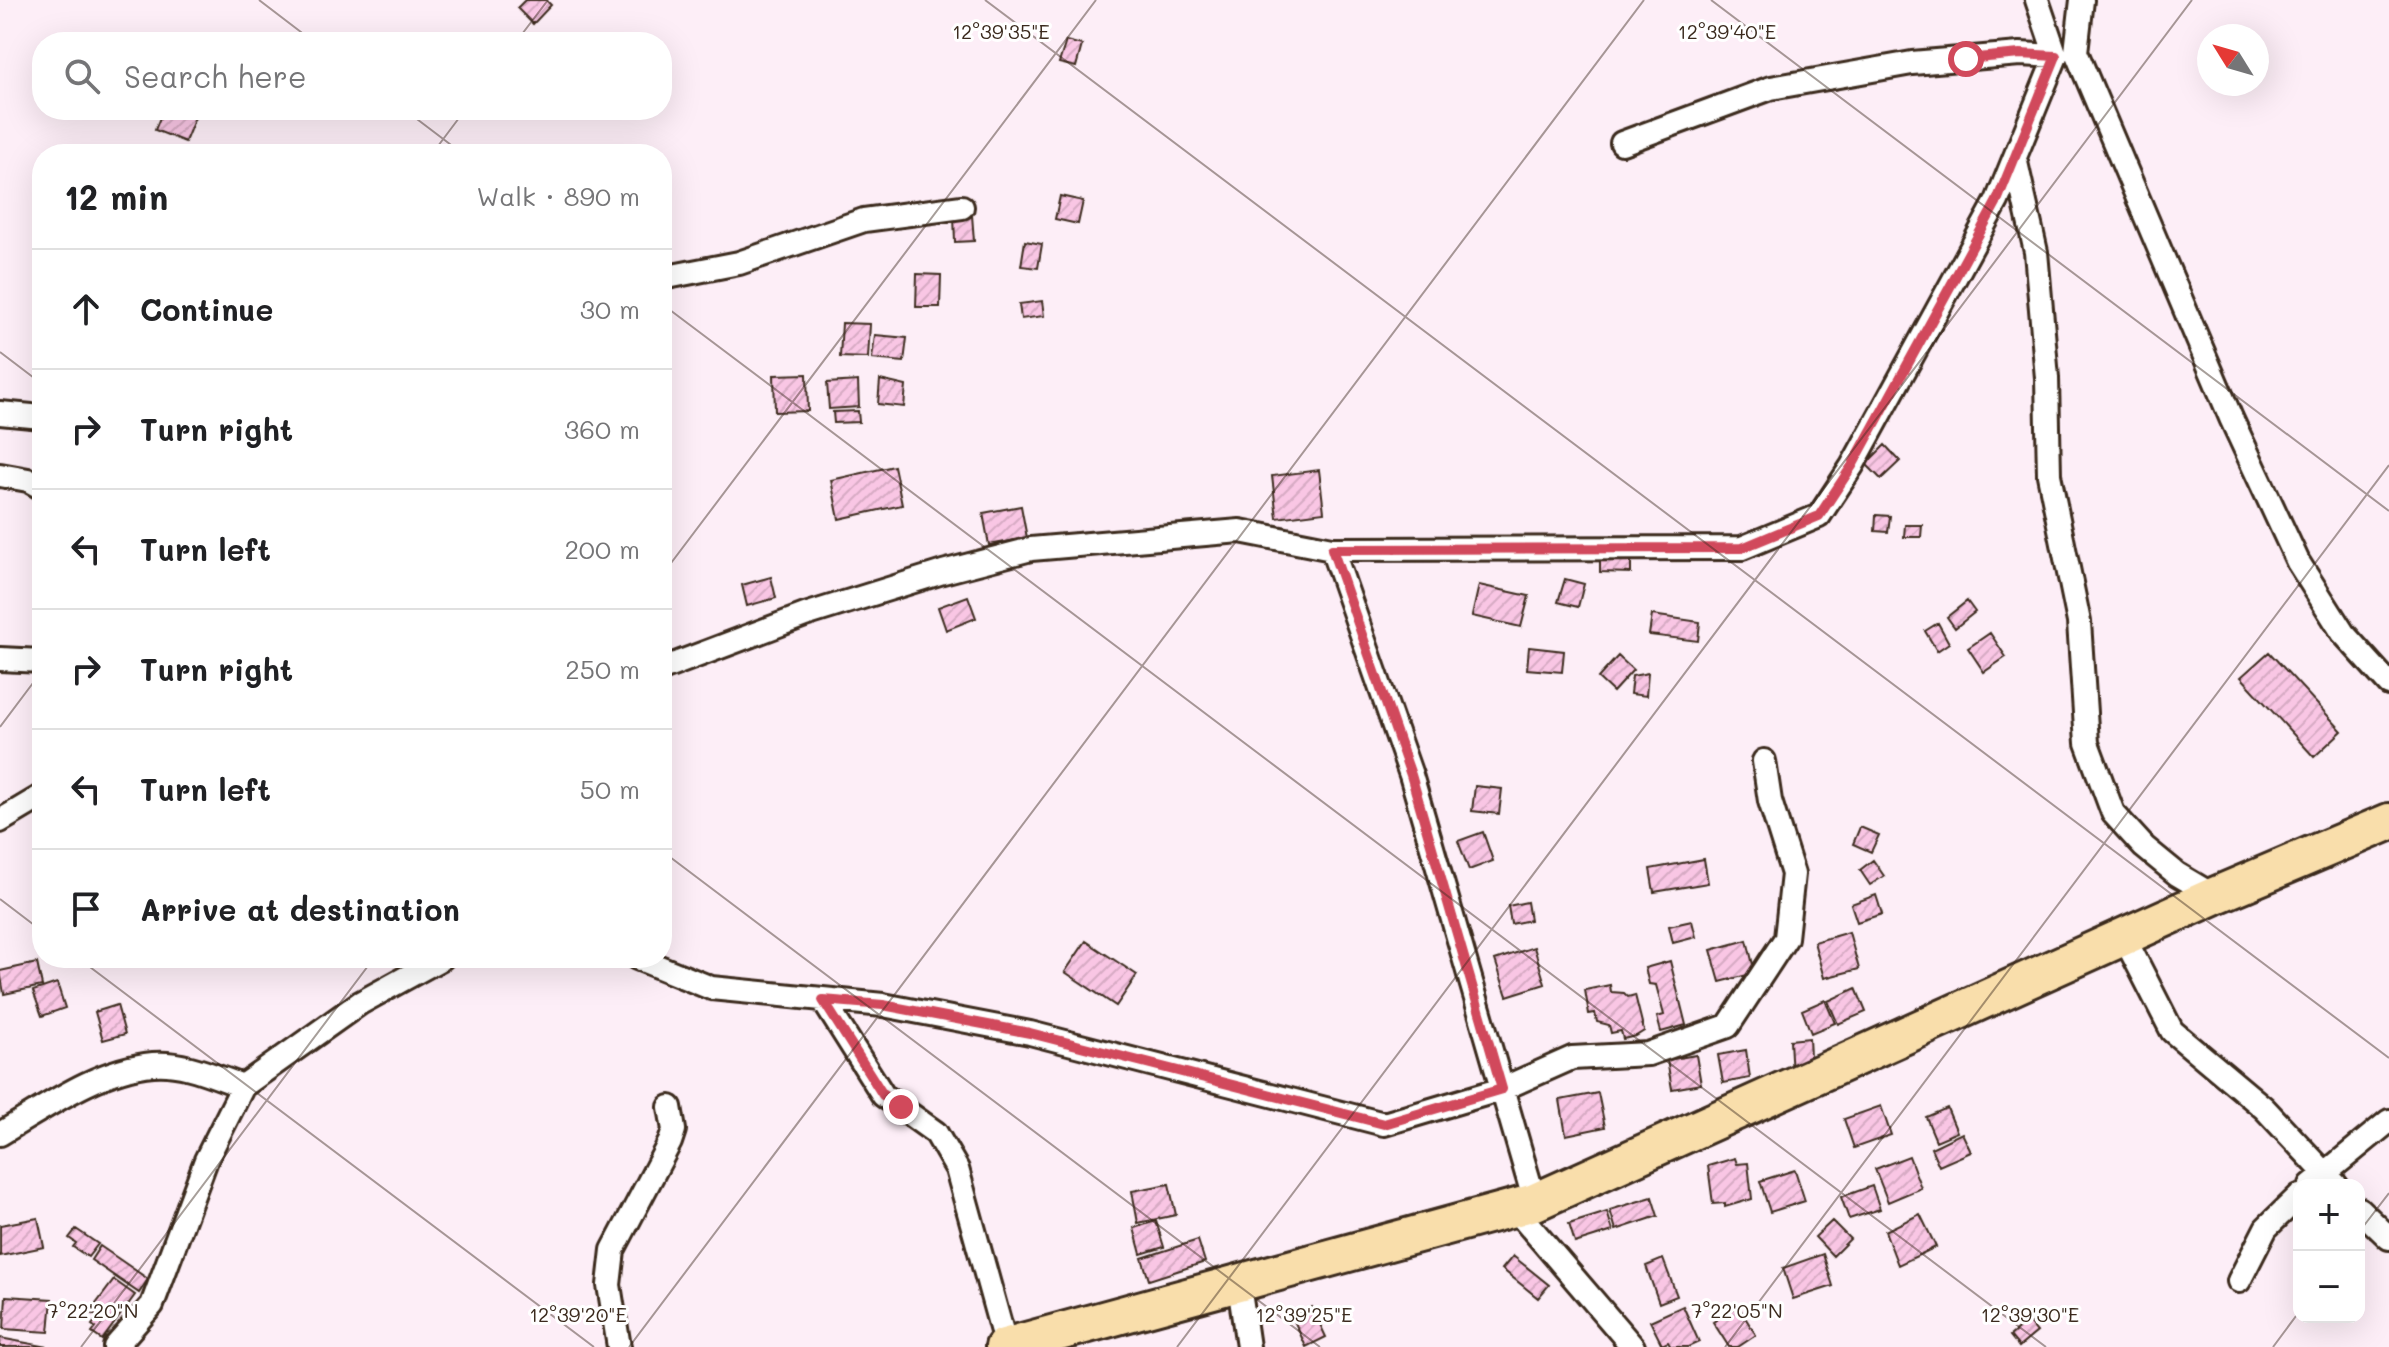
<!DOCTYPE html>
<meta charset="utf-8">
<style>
:root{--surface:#fff;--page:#f6f6f6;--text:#202124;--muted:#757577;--line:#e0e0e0}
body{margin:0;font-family:Mali,sans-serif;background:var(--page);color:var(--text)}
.controls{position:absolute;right:24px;bottom:24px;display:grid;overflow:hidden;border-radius:16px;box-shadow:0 8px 32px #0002}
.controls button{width:72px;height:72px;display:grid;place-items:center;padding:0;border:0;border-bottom:2px solid var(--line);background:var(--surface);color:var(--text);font:40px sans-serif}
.compass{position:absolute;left:2197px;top:24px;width:72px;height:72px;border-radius:50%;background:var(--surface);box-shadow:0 8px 32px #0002;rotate:307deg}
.stop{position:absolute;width:24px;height:24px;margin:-18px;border:6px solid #d1495b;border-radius:50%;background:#fff}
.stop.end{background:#d1495b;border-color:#fff;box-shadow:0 2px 8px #0008}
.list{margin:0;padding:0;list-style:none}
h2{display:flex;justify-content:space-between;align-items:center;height:104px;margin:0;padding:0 32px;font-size:34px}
h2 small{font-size:26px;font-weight:400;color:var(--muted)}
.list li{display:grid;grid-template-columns:52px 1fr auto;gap:24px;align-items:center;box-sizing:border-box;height:120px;padding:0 32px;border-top:2px solid var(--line)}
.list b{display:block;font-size:30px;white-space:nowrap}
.list em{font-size:26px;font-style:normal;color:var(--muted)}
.icon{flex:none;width:44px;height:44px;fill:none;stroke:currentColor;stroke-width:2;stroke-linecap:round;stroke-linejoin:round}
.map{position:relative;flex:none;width:2389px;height:1347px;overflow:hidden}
.search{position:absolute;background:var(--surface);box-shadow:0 8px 32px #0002;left:32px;top:32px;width:640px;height:88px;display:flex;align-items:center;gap:20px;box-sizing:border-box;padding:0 28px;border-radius:32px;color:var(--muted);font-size:30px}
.panel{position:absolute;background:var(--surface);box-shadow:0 8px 32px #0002;left:32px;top:144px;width:640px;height:824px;border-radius:32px}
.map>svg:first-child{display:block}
.building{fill:url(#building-hatch);stroke:#3b2a1e;stroke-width:2}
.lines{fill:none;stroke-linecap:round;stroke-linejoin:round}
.minor-casing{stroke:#3b2a1e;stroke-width:28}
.primary-casing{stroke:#3b2a1e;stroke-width:42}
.minor{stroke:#fff;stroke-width:22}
.primary{stroke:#f9deab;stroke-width:36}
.route{stroke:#d1495b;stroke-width:10}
.ticks{fill:none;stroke:#3b2a1e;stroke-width:2;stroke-opacity:0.45}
.ticks-label{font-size:20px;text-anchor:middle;fill:#3b2a1e;stroke:#fff;stroke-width:6;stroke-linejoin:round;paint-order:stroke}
</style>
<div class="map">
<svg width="2389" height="1347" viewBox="0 0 2389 1347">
<defs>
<pattern id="building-hatch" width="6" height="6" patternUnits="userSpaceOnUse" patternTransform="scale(2)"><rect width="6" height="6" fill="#f9c6e4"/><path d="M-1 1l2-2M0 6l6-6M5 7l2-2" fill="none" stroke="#d6aac3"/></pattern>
</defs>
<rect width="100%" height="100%" fill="#fdeef7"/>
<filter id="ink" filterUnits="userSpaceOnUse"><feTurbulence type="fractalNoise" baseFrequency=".0125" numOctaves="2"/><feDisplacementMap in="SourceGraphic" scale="16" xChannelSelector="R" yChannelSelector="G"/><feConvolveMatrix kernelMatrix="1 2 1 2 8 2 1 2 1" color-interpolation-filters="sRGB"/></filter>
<g filter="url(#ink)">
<path class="building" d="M525,0H546L551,5L533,24L517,8Z
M1066,41L1082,45L1076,67L1059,63Z
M163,110H198L185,142L155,130Z
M1060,196L1083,201L1078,224L1055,219Z
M972,215L974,241L955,242L954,216Z
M1025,241L1042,244L1038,268L1021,266Z
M917,274L941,275L940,307H916Z
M1042,301L1044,316L1021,319L1019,304Z
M842,323L870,324L868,358L840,357Z
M875,335L907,338L904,362L872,359Z
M807,374L808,411L775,412L774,375Z
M880,380L906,386L904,407L878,404Z
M858,381L859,407L829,409L827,383Z
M858,411L859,422L834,423L833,412Z
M1885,445L1900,461L1881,479L1866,464Z
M894,466L902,505L839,519L831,480Z
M1319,470L1324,512L1277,518L1272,476Z
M1021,506L1027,538L989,545L983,513Z
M1876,515L1890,516L1888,532L1875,531Z
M1905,525H1922L1921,537H1904Z
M1600,556L1631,558V573L1600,572Z
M771,577L776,598L747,606L742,585Z
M1565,579L1584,584L1578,607L1558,602Z
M1479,585L1529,596L1521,627L1472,616Z
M968,596L976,618L946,630L938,607Z
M1967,601L1975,612L1955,628L1947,617Z
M1652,615L1700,622L1698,641L1649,635Z
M1938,623L1949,643L1937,651L1925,631Z
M1990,633L2006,657L1984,672L1968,648Z
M1529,647L1564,651L1562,672L1527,669Z
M2269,652L2342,731L2314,757L2241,677Z
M1618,656L1633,670L1613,692L1598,678Z
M1648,673L1646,696L1630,694L1632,676Z
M1475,786L1502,789L1499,814L1472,811Z
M1860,827L1879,835L1871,852L1853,844Z
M1483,832L1493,861L1469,870L1458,841Z
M1704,859L1708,883L1654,892L1650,869Z
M1873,860L1884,876L1870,885L1860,870Z
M1876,895L1882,914L1857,922L1851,904Z
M1527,902L1530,920L1511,924L1508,906Z
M1692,921L1696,937L1673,943L1669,926Z
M1849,932L1859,969L1824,978L1814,942Z
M1747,940L1755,973L1720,982L1711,950Z
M1086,941L1137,975L1116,1006L1065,972Z
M1534,947L1545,984L1507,996L1495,960Z
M1670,961L1686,1025L1661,1032L1657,1017L1664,1015L1656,985L1649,984L1645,968Z
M37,963L42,986L4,994L0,971Z
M57,983L65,1008L42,1016L33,991Z
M1610,985L1611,992L1624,993L1628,997L1635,995L1644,1031L1636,1036L1623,1039L1621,1031L1611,1033L1609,1025L1597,1022L1595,1013L1589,1014L1585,990Z
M1856,988L1866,1012L1838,1024L1828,1001Z
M1825,1000L1835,1023L1811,1033L1802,1010Z
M117,1005L125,1034L103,1040L95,1012Z
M1809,1038L1811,1075L1792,1076L1790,1040Z
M1746,1050L1750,1078L1723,1083L1718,1055Z
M1696,1055L1701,1084L1672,1089L1667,1060Z
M1598,1093L1605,1127L1566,1135L1560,1100Z
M1881,1106L1891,1135L1854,1148L1844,1119Z
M1947,1108L1957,1132L1936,1141L1926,1117Z
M1962,1133L1971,1152L1939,1166L1931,1148Z
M1909,1156L1921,1188L1888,1202L1875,1169Z
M1735,1158L1737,1164L1748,1163L1752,1199L1725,1207V1203L1713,1204L1708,1166Z
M1795,1170L1805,1201L1770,1212L1760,1181Z
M1169,1184L1176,1215L1138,1223L1132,1191Z
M1872,1186L1880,1209L1849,1219L1841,1197Z
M1652,1197L1658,1216L1616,1230L1610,1210Z
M1607,1212L1613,1231L1575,1243L1569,1224Z
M1920,1214L1936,1247L1898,1265L1885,1231Z
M38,1218L44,1247L0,1256V1225Z
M1156,1221L1164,1247L1141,1254L1134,1228Z
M1832,1221L1850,1239L1833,1256L1815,1237Z
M76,1229L98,1244L88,1257L73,1247L76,1243L69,1238Z
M1198,1240L1205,1262L1149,1280L1142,1258Z
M100,1246L148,1279L139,1293L91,1260Z
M1823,1254L1833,1286L1793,1299L1783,1268Z
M1513,1256L1549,1285L1538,1298L1502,1269Z
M1663,1259L1677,1296L1659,1303L1646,1266Z
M114,1280L135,1295L102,1340L92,1333L96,1328L92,1325L98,1317L90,1312Z
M6,1296L52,1299L49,1332L4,1329Z
M1683,1306L1699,1342L1688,1347H1671L1668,1342L1662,1345L1650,1321Z
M1738,1306L1756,1335L1738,1347H1729L1713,1322Z
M1312,1307L1326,1337L1306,1347L1292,1316Z
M2028,1321L2037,1332L2019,1347L2010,1336Z
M0,1338L48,1347H0Z"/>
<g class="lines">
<defs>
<path id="minor" d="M2082,0L2076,52L2231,418L2298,562L2343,633L2389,684
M1622,143L1771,88L1912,63L2020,54L2056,56
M2015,158L2036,252L2047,378L2049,475L2079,622L2087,743L2113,813L2144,847L2177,874L2214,896
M662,278L739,263L864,220L962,207
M0,413L42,417
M0,475L28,480L42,488
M1332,549L1411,775L1535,1202
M0,659L42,661
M662,669L805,615L943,572L1031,549L1240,531L1332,549L1742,548L1819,516L1852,466L1997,201L2056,56L2037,0
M0,821L42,796
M2124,937L2172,1031L2264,1108L2336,1185
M637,958L711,988L883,1005L1030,1033L1384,1124L1502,1089L1572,1058L1648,1054L1728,1026L1786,938L1793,874L1770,801L1764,761
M823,1000L883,1095L936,1133L957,1169L1006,1346
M0,1134C46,1107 98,1069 153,1064C183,1061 216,1077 243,1086
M2311,1185L2389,1121
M1514,1208L1633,1347
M2359,1209L2389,1238
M2239,1281L2266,1228L2299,1196
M1239,1285L1248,1347
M115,1347L152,1305L206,1160L243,1086L360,1003L442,958
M619,1347L609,1285L613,1250L670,1142L674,1130L670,1107"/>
<path id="primary" d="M1004,1347L1535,1202L2214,896L2389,822"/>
</defs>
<use href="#minor" class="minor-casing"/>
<use href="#primary" class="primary-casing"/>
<use href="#minor" class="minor"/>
<use href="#primary" class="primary"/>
</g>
</g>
<g class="lines" filter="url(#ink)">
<path class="route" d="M901,1107L883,1095L823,1000L883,1005L1030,1033L1384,1124L1502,1089L1411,775L1332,549L1742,548L1819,516L1852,466L1997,201L2056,56L2020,54L1966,59"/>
</g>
<path class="ticks" d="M259,0L314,42M985,0L2389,1058M1711,0L2389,511M516,42L548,0M405,110L463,154M432,154L465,110M662,304L2046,1347M0,352L42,384M662,575L1096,0M0,727L42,671M662,851L1320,1347M0,899L42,931M78,958L594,1347M2359,1232L2389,1193M81,1347L374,958M629,1347L1644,0M1177,1347L2192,0M1725,1347L2389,465M2273,1347L2299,1312"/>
<g class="ticks-label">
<text x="1001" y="39">12°39'35"E</text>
<text x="1727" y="39">12°39'40"E</text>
<text x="93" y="1318">7°22'20"N</text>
<text x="1737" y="1318">7°22'05"N</text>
<text x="578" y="1322">12°39'20"E</text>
<text x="1304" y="1322">12°39'25"E</text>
<text x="2030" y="1322">12°39'30"E</text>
</g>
</svg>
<div class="controls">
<button>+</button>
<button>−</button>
</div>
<svg class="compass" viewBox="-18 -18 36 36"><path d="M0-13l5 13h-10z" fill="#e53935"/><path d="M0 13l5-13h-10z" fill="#757577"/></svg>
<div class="stop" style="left:1966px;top:59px"></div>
<div class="stop end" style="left:901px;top:1107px"></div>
<div class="search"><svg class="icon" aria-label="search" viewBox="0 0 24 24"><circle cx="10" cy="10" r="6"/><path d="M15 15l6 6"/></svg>Search here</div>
<section class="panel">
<h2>12 min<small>Walk · 890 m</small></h2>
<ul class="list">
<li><svg class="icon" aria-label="ahead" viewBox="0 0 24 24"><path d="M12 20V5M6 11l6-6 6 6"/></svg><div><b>Continue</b></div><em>30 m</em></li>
<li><svg class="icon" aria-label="right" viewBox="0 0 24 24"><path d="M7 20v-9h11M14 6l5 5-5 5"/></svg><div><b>Turn right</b></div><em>360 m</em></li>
<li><svg class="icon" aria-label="left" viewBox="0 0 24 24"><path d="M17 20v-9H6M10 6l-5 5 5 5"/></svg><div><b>Turn left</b></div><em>200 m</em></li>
<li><svg class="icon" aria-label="right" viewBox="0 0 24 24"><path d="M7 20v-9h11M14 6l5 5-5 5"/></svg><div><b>Turn right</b></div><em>250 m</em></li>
<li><svg class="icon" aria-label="left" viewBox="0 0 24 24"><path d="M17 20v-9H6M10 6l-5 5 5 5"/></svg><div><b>Turn left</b></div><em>50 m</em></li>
<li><svg class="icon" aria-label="arrive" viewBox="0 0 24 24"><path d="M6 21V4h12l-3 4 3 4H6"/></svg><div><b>Arrive at destination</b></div></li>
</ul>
</section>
</div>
